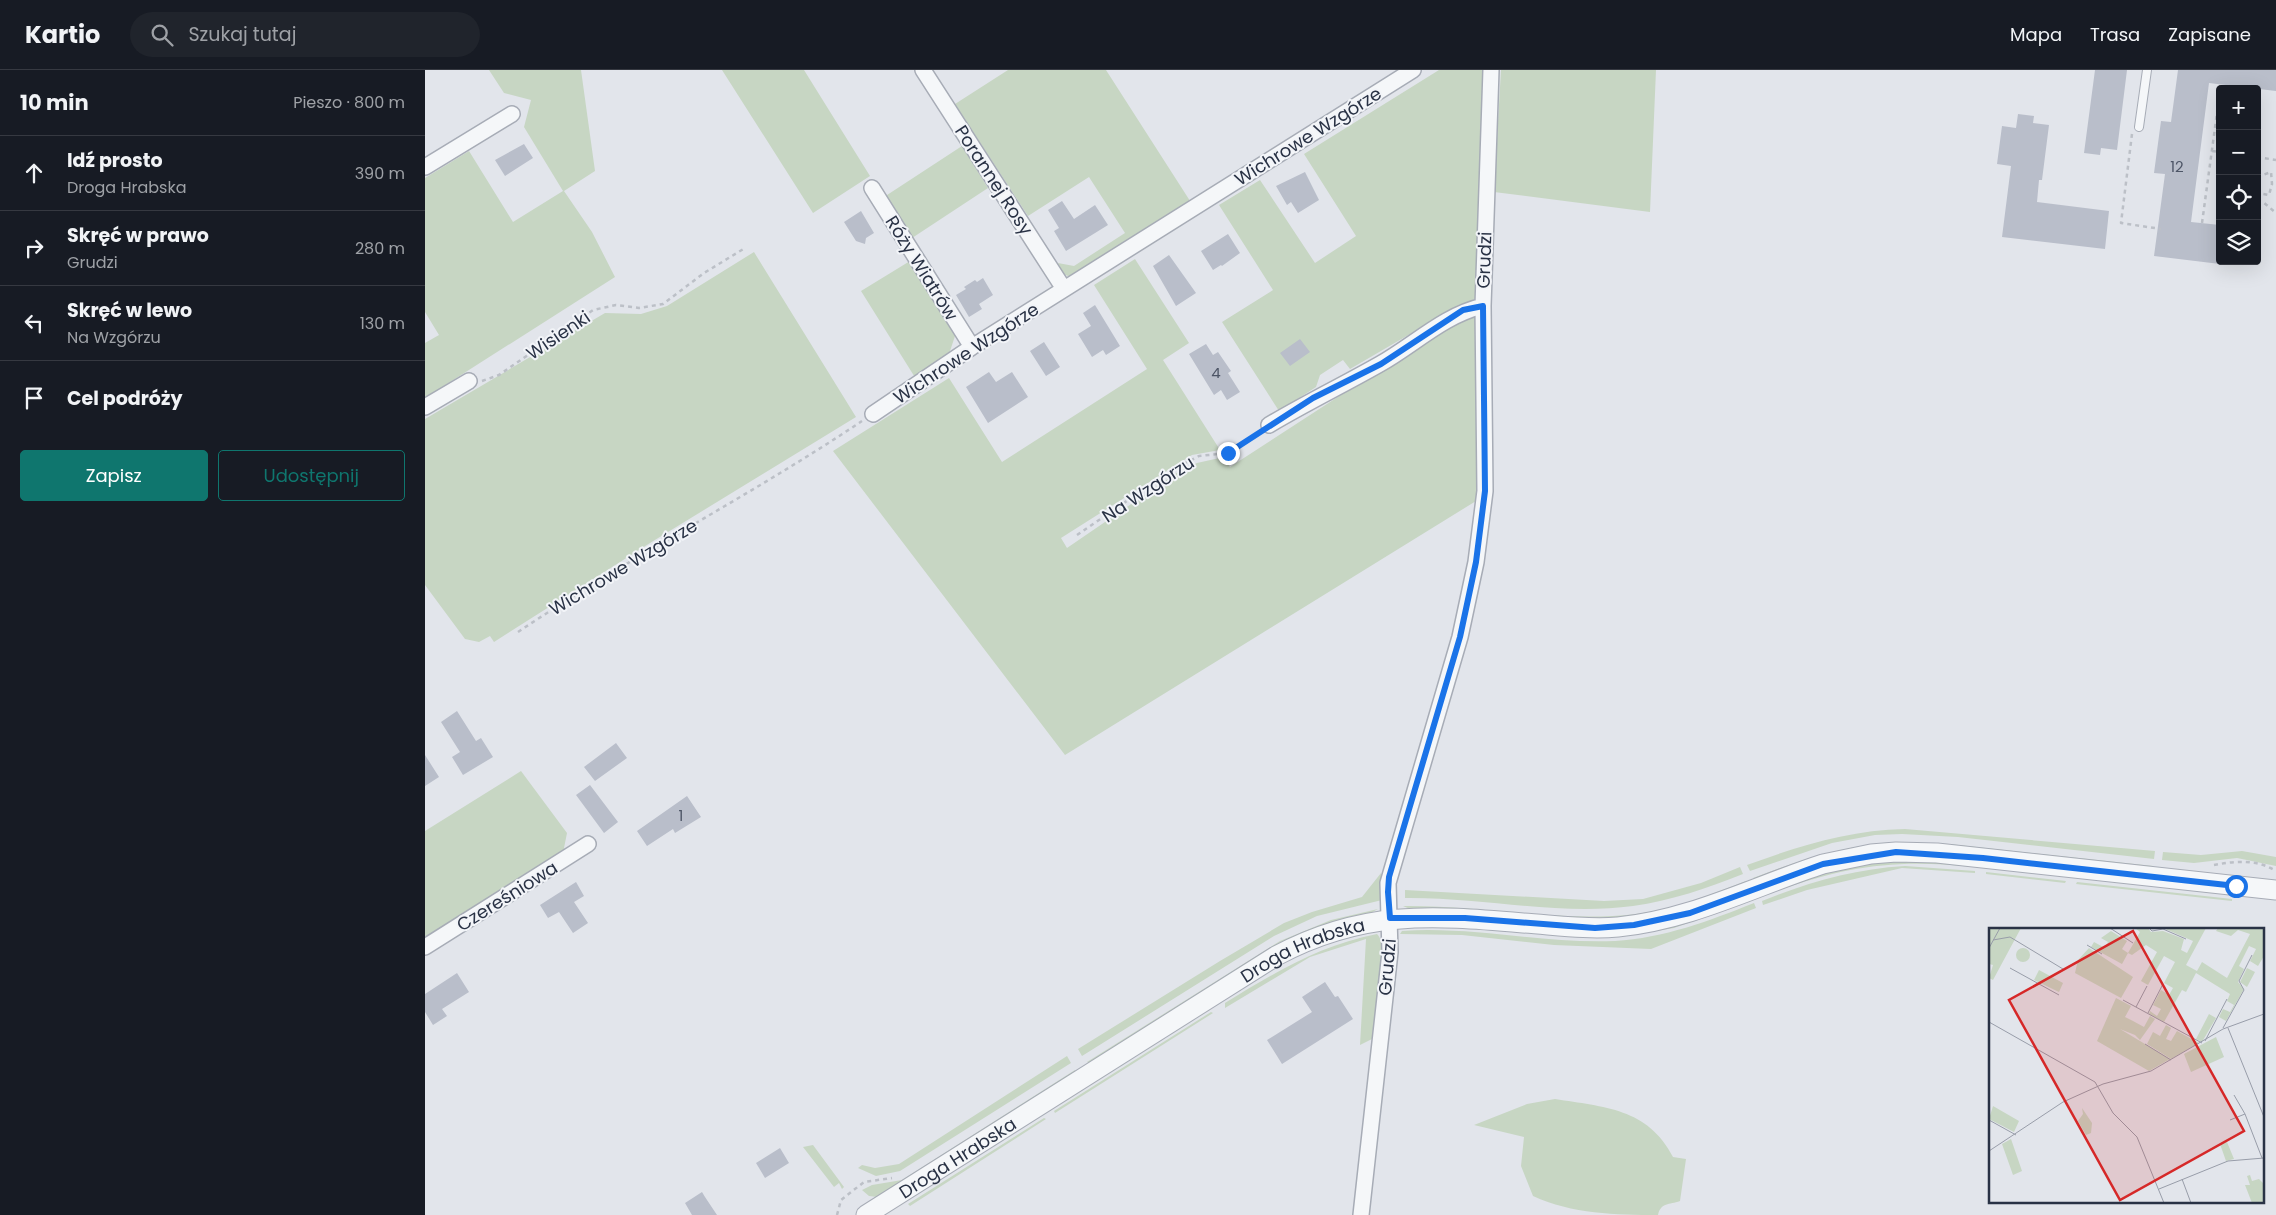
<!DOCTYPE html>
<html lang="pl">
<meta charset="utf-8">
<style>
:root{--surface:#171b24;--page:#20242c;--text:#f1f3f6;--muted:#9ea1a6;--line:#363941;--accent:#0f766e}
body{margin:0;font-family:Poppins,sans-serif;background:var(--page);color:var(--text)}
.controls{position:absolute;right:15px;top:15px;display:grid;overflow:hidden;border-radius:5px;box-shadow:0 5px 20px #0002}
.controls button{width:45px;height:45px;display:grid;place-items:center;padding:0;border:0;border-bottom:1px solid var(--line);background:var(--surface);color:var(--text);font:25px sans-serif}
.stop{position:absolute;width:15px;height:15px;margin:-11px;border:4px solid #1a73e8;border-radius:50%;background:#fff}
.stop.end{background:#1a73e8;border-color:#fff;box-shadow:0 1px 5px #0008}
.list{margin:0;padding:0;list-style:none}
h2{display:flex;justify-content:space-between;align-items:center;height:65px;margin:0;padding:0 20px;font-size:21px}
h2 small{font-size:16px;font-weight:400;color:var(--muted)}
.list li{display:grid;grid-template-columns:32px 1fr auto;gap:15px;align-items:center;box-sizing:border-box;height:75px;padding:0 20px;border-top:1px solid var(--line)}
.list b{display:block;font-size:19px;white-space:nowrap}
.list p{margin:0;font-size:16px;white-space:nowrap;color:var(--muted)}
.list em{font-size:16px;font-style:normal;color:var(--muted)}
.actions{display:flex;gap:10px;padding:15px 20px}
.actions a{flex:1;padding:11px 0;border:1px solid var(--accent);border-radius:5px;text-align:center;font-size:18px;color:var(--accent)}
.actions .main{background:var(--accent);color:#fff}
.icon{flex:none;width:28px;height:28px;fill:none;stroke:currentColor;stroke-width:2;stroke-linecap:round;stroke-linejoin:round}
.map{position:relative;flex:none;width:1851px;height:1145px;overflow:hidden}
header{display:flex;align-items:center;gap:30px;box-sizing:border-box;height:70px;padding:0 25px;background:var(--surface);border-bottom:1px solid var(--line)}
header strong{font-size:24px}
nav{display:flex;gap:28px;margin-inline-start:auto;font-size:18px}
.search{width:350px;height:45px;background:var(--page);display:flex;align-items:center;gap:12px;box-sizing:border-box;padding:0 18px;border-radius:28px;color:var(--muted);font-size:19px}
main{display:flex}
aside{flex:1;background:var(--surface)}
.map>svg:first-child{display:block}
.green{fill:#c7d6c3}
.building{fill:#b9beca}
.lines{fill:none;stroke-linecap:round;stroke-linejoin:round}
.service-casing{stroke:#a7acb6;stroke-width:10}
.minor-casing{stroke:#a7acb6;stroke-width:18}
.tertiary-casing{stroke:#a7acb6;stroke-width:21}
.path{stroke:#bcc0c7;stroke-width:2.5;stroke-dasharray:4 4;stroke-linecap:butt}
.service{stroke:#f5f7f9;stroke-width:8}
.minor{stroke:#f5f7f9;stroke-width:15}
.tertiary{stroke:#f5f7f9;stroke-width:19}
.route{stroke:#1a73e8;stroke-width:6}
.labels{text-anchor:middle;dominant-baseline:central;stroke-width:4;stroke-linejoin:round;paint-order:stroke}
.number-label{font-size:15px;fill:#4d5566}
.street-label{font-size:18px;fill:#293245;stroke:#f2f4f8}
.inset-road{fill:none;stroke:#989da9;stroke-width:1}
.view{fill:#d62828;fill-opacity:0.15;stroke:#d62828;stroke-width:2.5}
.inset-edge{fill:none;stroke:#293245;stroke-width:2.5}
</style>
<header>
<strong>Kartio</strong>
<div class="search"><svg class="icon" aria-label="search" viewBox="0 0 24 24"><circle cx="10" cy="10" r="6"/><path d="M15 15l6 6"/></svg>Szukaj tutaj</div>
<nav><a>Mapa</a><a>Trasa</a><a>Zapisane</a></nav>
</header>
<main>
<aside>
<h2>10 min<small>Pieszo · 800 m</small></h2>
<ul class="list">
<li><svg class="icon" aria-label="ahead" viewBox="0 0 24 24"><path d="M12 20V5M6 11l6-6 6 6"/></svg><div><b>Idź prosto</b><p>Droga Hrabska</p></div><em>390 m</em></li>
<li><svg class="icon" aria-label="right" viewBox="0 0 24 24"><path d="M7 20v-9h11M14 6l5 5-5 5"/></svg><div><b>Skręć w prawo</b><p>Grudzi</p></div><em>280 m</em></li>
<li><svg class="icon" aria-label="left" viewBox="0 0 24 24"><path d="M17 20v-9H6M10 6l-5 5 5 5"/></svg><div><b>Skręć w lewo</b><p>Na Wzgórzu</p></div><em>130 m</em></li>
<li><svg class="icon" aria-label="arrive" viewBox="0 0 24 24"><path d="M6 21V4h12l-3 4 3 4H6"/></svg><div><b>Cel podróży</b></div></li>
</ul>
<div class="actions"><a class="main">Zapisz</a><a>Udostępnij</a></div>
</aside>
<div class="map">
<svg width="1851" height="1145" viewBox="0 0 1851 1145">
<rect width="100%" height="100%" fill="#e2e5eb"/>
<path class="green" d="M64,0H156L170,101L139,121L167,162L190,207L0,328V273L14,265L0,242V108L44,81L88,152L138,121L99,57L106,30L79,23Z
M297,0H379L445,106L388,143Z
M583,0H681L767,134L648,208L638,204L633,193L649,196L700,163L664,107L603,146L530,34Z
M1014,0H1060L1052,228L1028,239L925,299L918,290L895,305L891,317L854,341L797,252L848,220L794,135L835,110L890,193L931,166L879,84Z
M1076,0H1231L1225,142L1069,122Z
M537,76L563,118L484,170L459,127Z
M329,182L431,347L225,473L69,572L65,566L54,572L40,569L0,515V349L180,243L216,244L242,236Z
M710,189L764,273L738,290L795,380L767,385L636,468L642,478L753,402L772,393L799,387L805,397L1039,245L1052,243L1055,342L1051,431L640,685L408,381L524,308L577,392L722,299L669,215Z
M485,191L531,263L522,290L491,309L436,221Z
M96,701L142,763L139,778L140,781L0,867V761Z
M1480,759L1730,781L1729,789L1533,767L1477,764L1450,765L1407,773L1325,801L1322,795C1374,776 1424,760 1480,759Z
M1471,772L1524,774L1728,796L1725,800L1522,777L1332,811L1328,808C1375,790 1420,775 1471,772Z
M1817,781L1851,787V796L1812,788L1769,793L1737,790L1738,782L1776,785Z
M1473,790L1547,794L1550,797C1464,788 1416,797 1335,827L1337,823L1417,797Z
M1480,796L1550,801V803L1477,798L1382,820L1338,835L1337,831C1384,812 1429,799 1480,796Z
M1315,797L1318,804C1282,818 1246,831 1208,836C1133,846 1056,827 980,828V820L1179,831L1218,829L1276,813Z
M1561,802L1641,811L1640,813L1561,804Z
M956,803L957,830L892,846L849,866L657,986L653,979L795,891L859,853L887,842L937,827Z
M1321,811L1319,816L1226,845L1167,850L985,839L978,836C1055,835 1134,853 1211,844C1249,839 1285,825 1321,811Z
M1652,812L1807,829V831L1651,814Z
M1324,829L1328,830L1249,858L1194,867L1140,866L987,854L1141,863Z
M1329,833L1331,838L1226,879L1129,875L1037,865L975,864L977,861C1048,856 1119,874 1190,871C1239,868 1284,851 1329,833Z
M953,839L667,994L662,992L855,871L906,850Z
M952,864C967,879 949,947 947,969L935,975L941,869L885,887L800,938V933C849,903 895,875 952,864Z
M786,942L788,943L630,1043L629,1041Z
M642,986L646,993L475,1101L451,1106L433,1098L437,1095L450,1098L474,1094Z
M650,1000V1005L452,1127L444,1126L437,1120L447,1115L477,1110Z
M1130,1029C1179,1037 1223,1038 1248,1087L1261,1089L1255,1131C1244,1135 1236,1132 1233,1145C1191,1145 1147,1144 1108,1126L1096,1096L1099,1067L1049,1055L1102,1034Z
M619,1048L621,1049L485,1136L483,1134Z
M388,1075L419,1117L417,1119L414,1113L409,1117L378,1077Z"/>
<path class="building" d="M1670,0H1702L1692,80L1676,78L1675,85L1659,83Z
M1753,0H1851V21L1784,13L1766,152L1795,155V194L1729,186L1740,104L1729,103L1736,51L1746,52Z
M1593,44L1609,46L1608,53L1624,55L1617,110H1614L1612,132L1684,141L1680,179L1577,167L1586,96L1572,94L1577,56L1591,58Z
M99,74L108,88L80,106L70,90Z
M880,102L894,130L873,143L866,132L862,135L851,116Z
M637,131L649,149L670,135L683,155L641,181L629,161L634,158L623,140Z
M436,141L449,163L441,168L440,174L431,171L419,152Z
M803,164L815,183L797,196L796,195L788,200L776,181Z
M744,185L771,223L751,236L728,196Z
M558,208L568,225L554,234L557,239L544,247L531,225L541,219L539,217L550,210L552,212Z
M670,235L695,276L681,285L678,280L667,287L653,264L666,256L658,243Z
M875,269L885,282L865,296L855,283Z
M619,272L635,297L621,306L605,281Z
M781,274L788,285L793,282L806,301L803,303L815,322L802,330L796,320L789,325L764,284Z
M564,302L571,312L587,302L603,327L563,353L541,317Z
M32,641L51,671L56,668L68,687L38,705L27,687L35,682L16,652Z
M191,673L202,688L170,711L159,697Z
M0,685L14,707L0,716Z
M165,715L193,752L179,763L151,725Z
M262,726L276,747L250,763L248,759L222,776L212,761Z
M151,812L159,826L149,832L163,853L148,863L134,842L123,848L115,835Z
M32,903L44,922L17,939L22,946L8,955L0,942V924Z
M900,912L910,927L913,926L928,949L857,994L842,970L887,942L877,927Z
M355,1078L364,1093L340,1108L331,1093Z
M277,1122L280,1127L292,1145H267L260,1133Z"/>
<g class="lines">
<defs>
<path id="service" d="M1714,57L1722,0"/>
<path id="minor" d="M498,0L639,219
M0,97L87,44
M447,118L547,277
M0,337L44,311
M448,344L547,277L988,0
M844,355C881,333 918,315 955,294C989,275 1019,245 1058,236
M0,877L163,774
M936,1145L965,882L963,813L1035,567L1051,492L1060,421L1058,236L1066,0"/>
<g id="tertiary">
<path id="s1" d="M441,1145L851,886C937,840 1005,845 1098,853C1129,855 1162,860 1193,857C1265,850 1330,816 1398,794L1446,784L1471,782L1512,783L1851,820"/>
</g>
</defs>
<use href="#service" class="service-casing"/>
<use href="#minor" class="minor-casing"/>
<use href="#tertiary" class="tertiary-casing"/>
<path class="path" d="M1795,19L1796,15
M1707,64L1696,153L1736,159
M1787,81L1795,82
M1832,87L1851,90
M1832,107L1846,102L1847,114L1844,125L1832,123
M1832,131L1838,132L1851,143
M1777,153L1795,21
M57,311L74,305L168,240L191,235L214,238L238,234L279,203L320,178
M652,465L747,400L774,386L803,383L833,363
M93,562C205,487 325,426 437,351
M1789,795C1810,791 1832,789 1851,801
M412,1145L416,1130L439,1112L467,1108"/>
<use href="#service" class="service"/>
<use href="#minor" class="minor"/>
<use href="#tertiary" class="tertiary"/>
</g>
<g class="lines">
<path class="route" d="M803,383L888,328L956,294L1038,240L1058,236L1060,421L1051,492L1035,567L964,807L963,822L965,848H1040L1170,858L1209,855L1265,843L1398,794L1471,782L1558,788L1811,816"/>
</g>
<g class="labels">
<g class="number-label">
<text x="1752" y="96">12</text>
<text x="791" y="302">4</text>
<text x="256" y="745">1</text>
</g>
<g class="street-label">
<text transform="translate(883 66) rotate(-32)">Wichrowe Wzgórze</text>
<text transform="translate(569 110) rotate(57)">Porannej Rosy</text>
<text transform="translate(1059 190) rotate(-88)">Grudzi</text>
<text transform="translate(497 198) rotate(58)">Róży Wiatrów</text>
<text transform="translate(133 265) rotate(-34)">Wisienki</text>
<text transform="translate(541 283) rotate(-33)">Wichrowe Wzgórze</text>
<text transform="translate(723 419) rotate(-33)">Na Wzgórzu</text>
<text transform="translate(198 497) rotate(-31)">Wichrowe Wzgórze</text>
<text transform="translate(82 826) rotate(-32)">Czereśniowa</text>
<text stroke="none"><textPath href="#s1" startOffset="512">Droga Hrabska</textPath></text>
<text transform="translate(962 897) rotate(-85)">Grudzi</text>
<text stroke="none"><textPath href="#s1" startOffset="108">Droga Hrabska</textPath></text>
</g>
</g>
<g transform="translate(1564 858)">
<rect width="275" height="275" fill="#e2e5eb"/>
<path d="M0,0H32L4,52L0,50L4,37L0,36ZM146,0H159L162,4L174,3L195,11L192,22L198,25L204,13L174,0H161H217L197,37L208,43L213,34L238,50L261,6L249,2L242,8L227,3L229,0H275V28L269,38L261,33L267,21L260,18L250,38L255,41L249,54L255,61L237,93L230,89L234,81L241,84L245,77L238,73L241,66L207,45L197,64L193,62L175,94L160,86L161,83L168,88L172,81L164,77L172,62L180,67L184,60L175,55L186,34L175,28L159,57L152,53L168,24L157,17L143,27L139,25L133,36L102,19L105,14L116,20L119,14L112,10L122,3L138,13L133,21L139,25L151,4ZM27 27a7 7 0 1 1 14 0a7 7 0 1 1-14 0ZM100,20L144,49L132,70L86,45L89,32ZM258,40L266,44L258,59L251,54ZM50,42L74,55L70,64L45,52ZM127,70L142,78L136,89L144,93L155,99L161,88L166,91L151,112L146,107L131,101L181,131L160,143L108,113ZM220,86L227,90L213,114L207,111ZM177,97L182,100L177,111L182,113L188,103L210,115L182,131L158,116L164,104L171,108ZM227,109L235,129L202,144L195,126ZM4,178L30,193L25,204L0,191ZM93,180L103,195L102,205L97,207L89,193L94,186ZM22,211L33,243L24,247L13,216ZM238,214L245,231L237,233L231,216ZM261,247L263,253L270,251L275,256V275H263L256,257H261L258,248Z" fill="#c7d6c3"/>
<path class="inset-road" d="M121,0L144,15M160,0L163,3L174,1L197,11M4,12L21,9L74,41M98,17L113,26M0,20L11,0M21,40L70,67M134,72L213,115M147,79L158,58M159,85L174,56M0,94L106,154L124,185L148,209L175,275M234,100L255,62L250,53L263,27M239,100L275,189M216,113L238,71M156,116L182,132M245,167L256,186M0,192L27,207M241,192L256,186L273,230M0,223L74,174L114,156L162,143L234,101L275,86M193,251L202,275M170,261L239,233L275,230"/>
<path class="view" d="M144,3L255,203L131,272L20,72Z"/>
<rect width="275" height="275" class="inset-edge"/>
</g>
</svg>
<div class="controls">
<button>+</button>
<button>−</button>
<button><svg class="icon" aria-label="locate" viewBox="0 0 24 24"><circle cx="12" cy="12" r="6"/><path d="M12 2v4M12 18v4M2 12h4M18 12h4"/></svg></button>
<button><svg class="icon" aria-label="layers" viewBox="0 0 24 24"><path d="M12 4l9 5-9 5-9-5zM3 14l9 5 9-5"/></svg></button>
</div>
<div class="stop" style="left:1811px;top:816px"></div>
<div class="stop end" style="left:803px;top:383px"></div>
</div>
</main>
